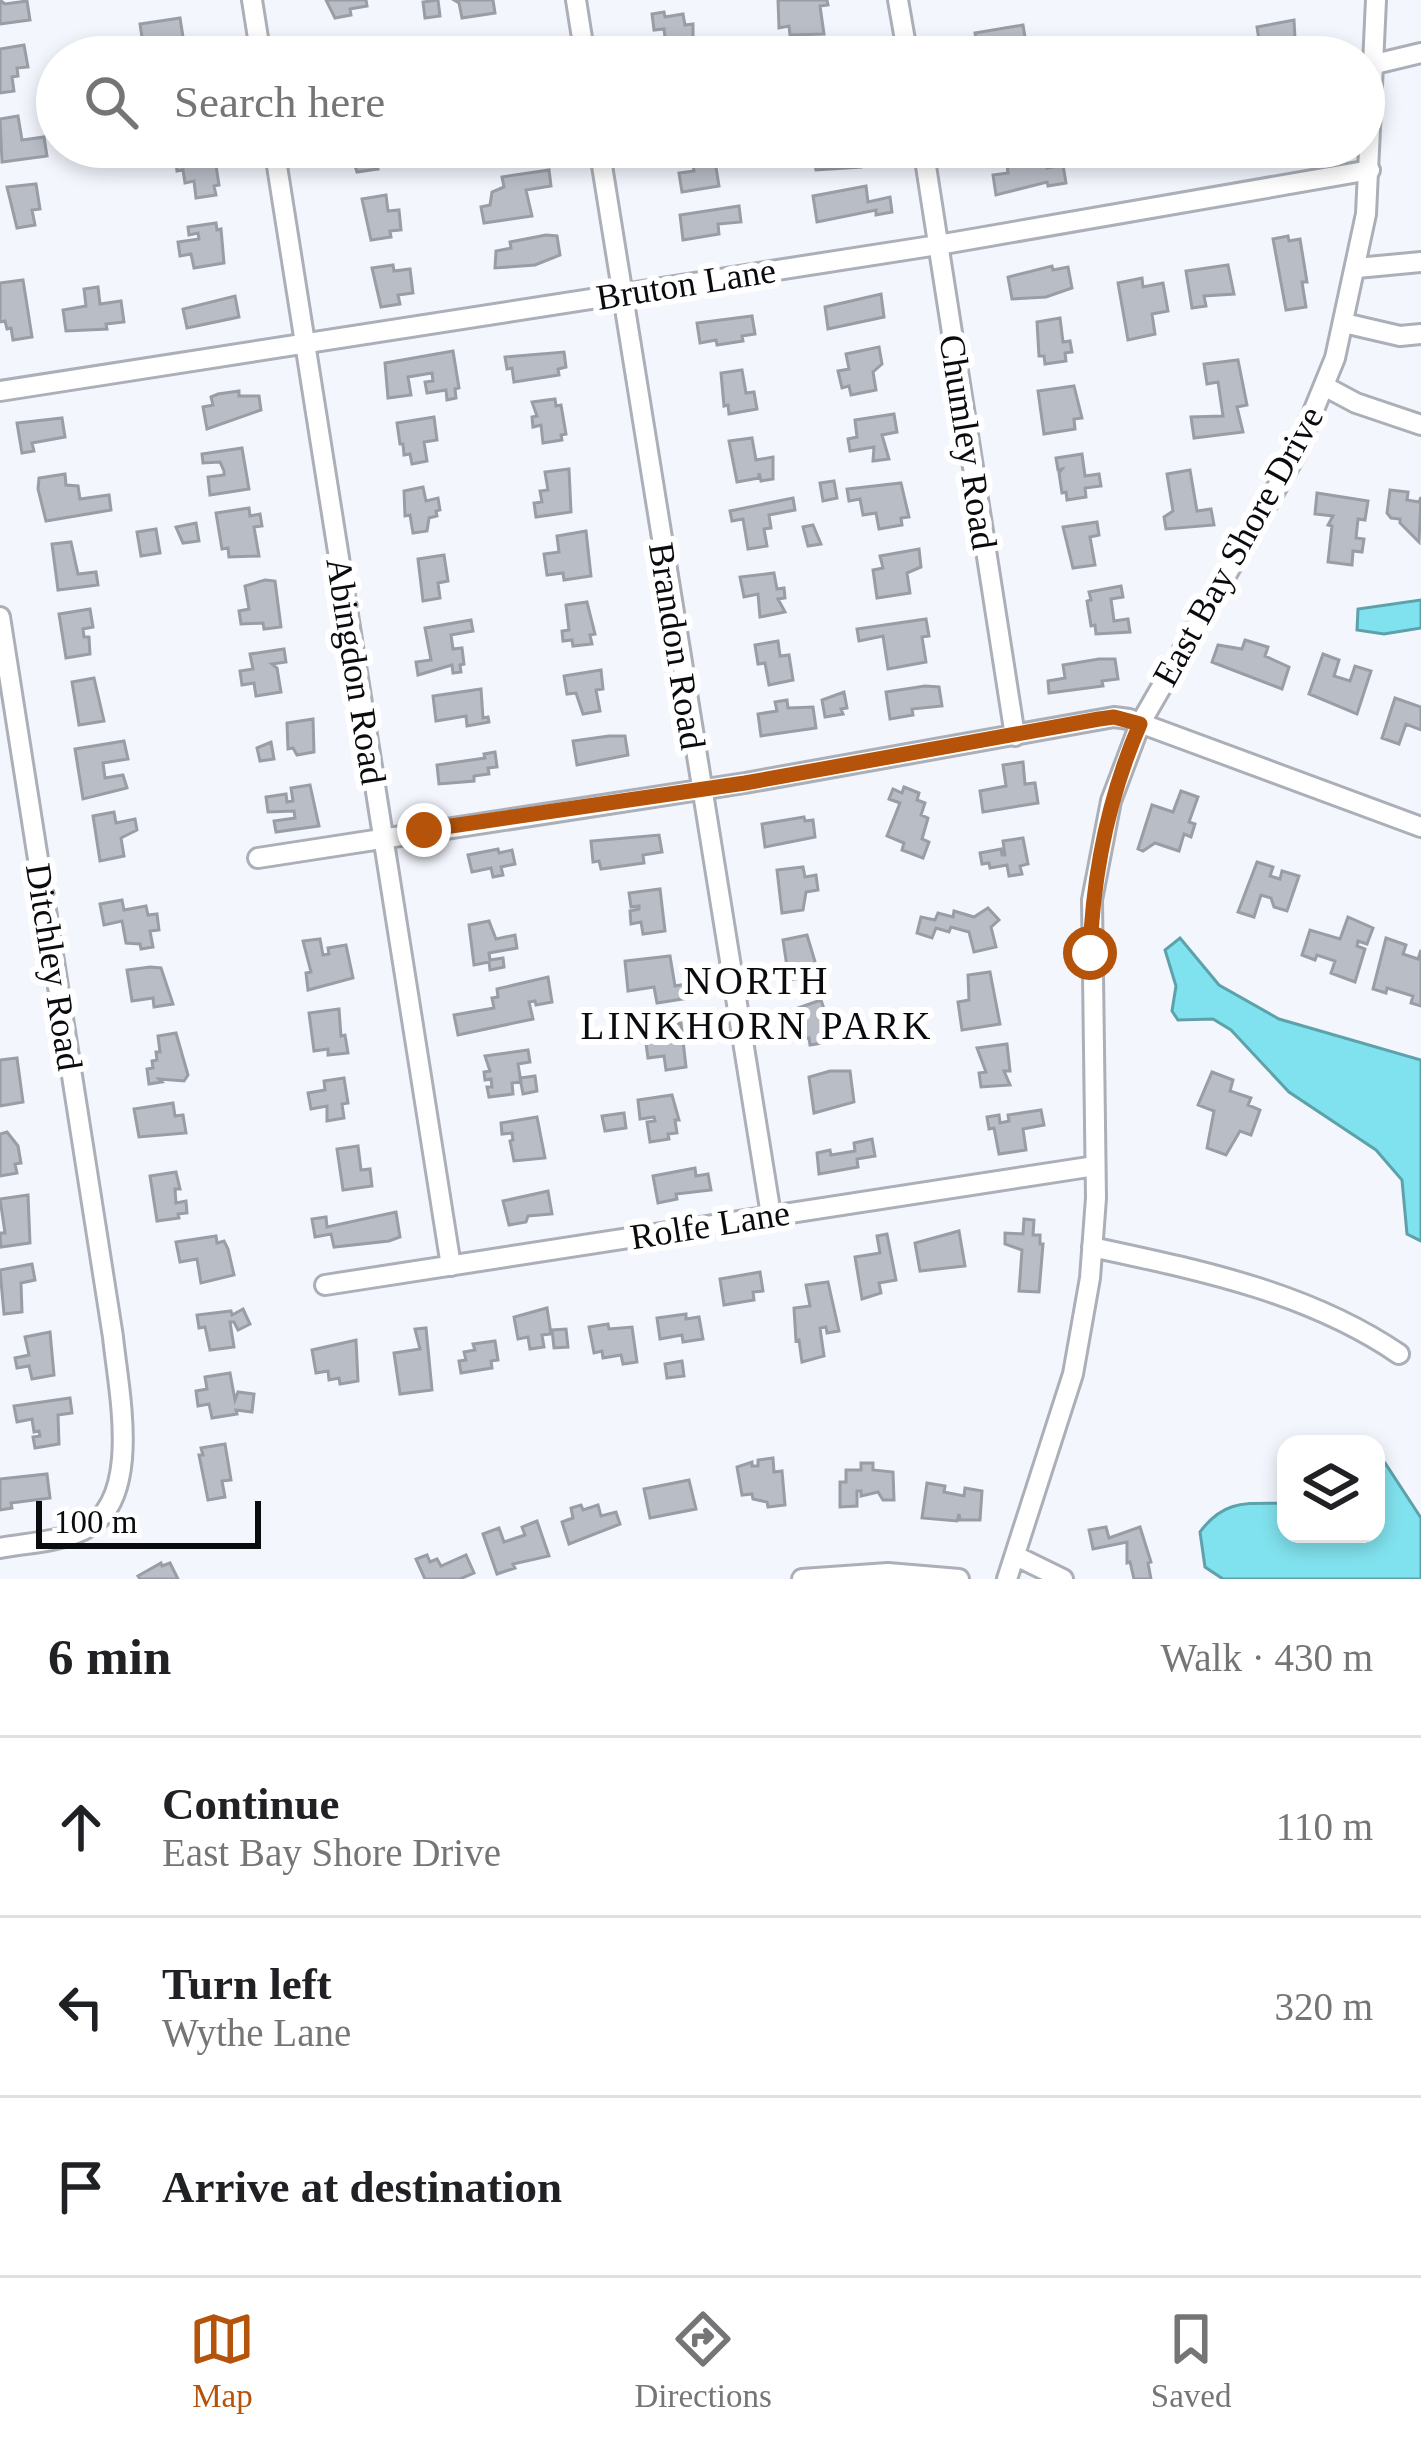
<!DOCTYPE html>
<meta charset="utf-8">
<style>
:root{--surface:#fff;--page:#f2f2f2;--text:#202124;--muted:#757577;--line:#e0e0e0;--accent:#b45309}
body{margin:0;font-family:Georgia,serif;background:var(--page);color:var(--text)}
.controls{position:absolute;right:36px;bottom:36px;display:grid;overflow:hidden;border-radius:24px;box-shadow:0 6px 18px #0003}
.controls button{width:108px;height:108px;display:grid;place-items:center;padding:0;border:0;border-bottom:3px solid var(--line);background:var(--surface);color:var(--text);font:60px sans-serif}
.scale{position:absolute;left:36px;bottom:30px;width:225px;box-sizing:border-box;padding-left:12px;border:6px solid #0a0b0e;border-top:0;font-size:33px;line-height:42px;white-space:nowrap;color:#0a0b0e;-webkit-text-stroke:9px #fff;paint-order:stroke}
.stop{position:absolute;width:36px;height:36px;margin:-27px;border:9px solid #b45309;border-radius:50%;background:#fff}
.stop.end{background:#b45309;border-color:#fff;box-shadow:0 3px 12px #0008}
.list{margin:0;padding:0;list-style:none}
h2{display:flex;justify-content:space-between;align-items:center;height:156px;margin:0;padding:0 48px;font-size:51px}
h2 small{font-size:39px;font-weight:400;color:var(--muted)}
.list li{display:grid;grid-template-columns:78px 1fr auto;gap:36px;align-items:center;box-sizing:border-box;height:180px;padding:0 48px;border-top:3px solid var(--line)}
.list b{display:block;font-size:45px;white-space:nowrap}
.list p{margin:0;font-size:39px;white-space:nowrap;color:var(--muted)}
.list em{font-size:39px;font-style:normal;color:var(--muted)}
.icon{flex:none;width:66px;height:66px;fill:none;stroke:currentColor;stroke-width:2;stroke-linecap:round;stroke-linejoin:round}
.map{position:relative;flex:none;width:1421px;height:1579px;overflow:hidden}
.search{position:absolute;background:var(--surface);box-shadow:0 6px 18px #0003;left:36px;right:36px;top:36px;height:132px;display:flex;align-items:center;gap:30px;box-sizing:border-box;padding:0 42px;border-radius:66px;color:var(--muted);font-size:45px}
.sheet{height:696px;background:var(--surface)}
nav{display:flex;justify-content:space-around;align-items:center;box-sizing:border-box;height:168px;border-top:3px solid var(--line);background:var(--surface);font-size:33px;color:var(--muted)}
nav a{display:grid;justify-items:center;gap:6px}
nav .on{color:var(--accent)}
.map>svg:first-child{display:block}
.water{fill:#80e2ee;stroke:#5da2ab;stroke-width:3}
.building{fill:#b9bdc6;stroke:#999da5;stroke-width:3}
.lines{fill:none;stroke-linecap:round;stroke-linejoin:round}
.minor-casing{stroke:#abafb8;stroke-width:24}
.minor{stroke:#fff;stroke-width:18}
.route{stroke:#b45309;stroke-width:15}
.labels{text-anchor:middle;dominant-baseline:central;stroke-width:12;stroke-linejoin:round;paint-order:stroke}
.street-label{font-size:36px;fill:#0a0b0e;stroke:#fff}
.neighbourhood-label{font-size:39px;letter-spacing:3px;fill:#0a0b0e;stroke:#fff}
</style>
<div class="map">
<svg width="1421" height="1579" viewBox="0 0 1421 1579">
<rect width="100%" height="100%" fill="#f3f6fd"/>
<path class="water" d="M1421,600V628L1384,634L1357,630L1358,609Z
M1180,938L1219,985L1279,1019L1421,1060V1241L1407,1234L1402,1180L1376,1150L1289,1092L1231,1030L1213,1019L1178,1020L1172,1011L1176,986L1165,950Z
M1376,1458L1385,1463L1421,1518V1579H1223L1205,1567L1200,1532C1225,1498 1248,1504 1286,1503V1534H1376Z"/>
<path class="building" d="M0,0L5,4L27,1L30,20L0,24Z
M326,0H366L367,6L350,9L351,15L335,18Z
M438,0L440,16L425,18L423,2Z
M454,0H493L495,13L462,18L459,3Z
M778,0H827L828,5L820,6L824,34L790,35L789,26L779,28Z
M664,12L665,17L683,14L685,25L693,24V51L667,54L664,29L654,30L652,14Z
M180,18L183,37L175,38L179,57H160L155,42L143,44L140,24Z
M1294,20L1296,57H1273L1270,38L1259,40L1257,27Z
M1023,25L1025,37L1016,39L1017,45L1024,44L1027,57H988L987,50L978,51L975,33Z
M504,38L508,57L469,55L467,44Z
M24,45L28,67L17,68L18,76L12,77L14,91L0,93V49Z
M18,116L22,140L44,137L47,156L2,162L0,119Z
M349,147H388L390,158L376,160L378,169L357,172Z
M704,147L706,162L715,161L719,186L682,192L679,173L694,171L692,159L672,161L671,152Z
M848,147L849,154L863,152L861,167L816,170L812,149Z
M205,151L206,155L214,153L219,185L214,186L216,195L196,198L194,181L185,183L183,170L177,171L175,155L193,153V156Z
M1045,157L1047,168L1063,165L1066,183L1048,186L1047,182L996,195L993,175L1008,173L1007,164Z
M549,170L551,186L526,190L532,216L484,223L481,207L490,205L492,192L504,187L502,177Z
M36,184L40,209L32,210L35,225L17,228L7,187Z
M866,186L868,202L890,197L892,212L876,215V210L817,222L813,196Z
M386,195L388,211L399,210L401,230L390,231L391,237L371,240L362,199Z
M739,206L741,222L718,224L719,234L683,240L680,215Z
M216,223L217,230L221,229L224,263L194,268L191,254L180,256L178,242L199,239L198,233L189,235L188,227Z
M546,235L557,236L560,255L535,265L495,268L496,251L511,248L510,242Z
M1288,236L1289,241L1300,239L1307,282H1302L1306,307L1286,310L1273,239Z
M393,265L394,271L410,269L413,293L398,295L400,304L381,307L372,268Z
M1228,265L1234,294L1204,296L1206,306L1192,308L1186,271Z
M1052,266L1053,270L1068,267L1072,288L1046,297L1012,299L1008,277Z
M1142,278L1143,287L1163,283L1168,311L1152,314L1155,334L1128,340L1118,283Z
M23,280L32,337L13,340L11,328L7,329L5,321L0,322V283Z
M98,287L100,304L121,301L124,322L106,324L107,329L66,331L63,310L86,306L84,289Z
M881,294L884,317L828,329L825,307Z
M235,296L239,317L187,328L183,309Z
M752,316L755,334L742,336L743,341L717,345L716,340L700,343L697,323Z
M1060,318L1063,342L1070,341L1072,352L1065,353L1066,361L1045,364L1044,356H1039L1037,322Z
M879,347L882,364L873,372L876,390L851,395L849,386L842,388L838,371L849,369L846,354Z
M453,351L459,388L455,389L456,398L447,400L446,390L427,393L425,382L433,381L432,373L408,377L411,395L388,398L385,363Z
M564,352L566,367L558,369L559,375L514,382L512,368L507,369L505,357Z
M1238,360L1247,405L1237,407L1243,432L1194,438L1191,417L1223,416L1218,382L1207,384L1204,364Z
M742,370L746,393L754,392L757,409L729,414L728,405L724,406L721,373Z
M1074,386L1082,418L1074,419L1075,429L1044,434L1038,391Z
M239,391V396H259L261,410L207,429L203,407L213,405L211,397L218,394Z
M555,399L556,406L561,405L566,434L561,435L562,440L543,443L541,425L533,427L532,417L537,416L532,402Z
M894,414L897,432L882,435L889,459L873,461L874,447L850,451L848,439L857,437L855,420Z
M434,417L437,440L424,442L427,461L412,464L410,454L404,455L403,444H400L397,423Z
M62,418L65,437L32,443L34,451L22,453L17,423Z
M752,438L756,460L773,457V479L761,481L759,473V478L737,482L729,441Z
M242,448L249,489L210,495L208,477L224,475V471L220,462L203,463L202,454Z
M1082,454L1085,476L1099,474L1101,486L1085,488L1086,497L1067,500L1066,492L1062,493L1059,473L1062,469L1058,470L1056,458Z
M569,469L571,512L536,517L534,503L542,502L540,491L548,490L545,472Z
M1190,470L1197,511L1211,509L1214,525L1166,529L1164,517L1173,511L1167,474Z
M65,474L66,485L78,486L80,499L109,495L111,510L46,521L38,489L39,478Z
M834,481L837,498L823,501L820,483Z
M901,483L909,517L901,518L902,525L879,529L876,513L863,515L860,499L849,501L847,489Z
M423,487L426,501L438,498L440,510L436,511L437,516L429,518L427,531L413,533L410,515L405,516L404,491Z
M1390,490L1408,492L1407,500L1419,502L1421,497L1419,542L1400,523V519L1391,518L1387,513Z
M1317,493L1368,501L1365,520L1358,519L1356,538L1364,539L1362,552L1353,551L1352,565L1328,562L1332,526L1328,525L1333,516L1315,514Z
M793,498L795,510L769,515L771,528L764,529L767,546L748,549L743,519L732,521L730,511Z
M249,508L250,516L260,514L262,526L254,527L259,556L229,557L228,548L222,549L216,513Z
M1097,522L1099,535L1090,537L1095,565L1073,568L1063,527Z
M196,523L199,541L183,543L176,527Z
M813,525L821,544L808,546L803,527Z
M156,529L160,553L141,556L137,532Z
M586,531L591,576L564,580L563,573L547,575L544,554L559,552L557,536Z
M71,542L78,574L96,572L98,585L58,590L52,544Z
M919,549L921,567L907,573L910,593L877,598L873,570L883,568L880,556Z
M444,555L448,581L438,583L440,598L423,601L418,559Z
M774,573L777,589L784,588L785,598L778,599L785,612L760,617L758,594L744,597L740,577Z
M265,580L275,581L281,627L264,629L263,623L241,624L239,611L249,609L245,586Z
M1121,586L1123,597L1111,599L1114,621L1128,619L1130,632L1096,634L1095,625L1091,626L1087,601L1091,600L1089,592Z
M587,602L595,634L590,635L592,644L573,646L572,640L563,641L562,631L569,630L566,605Z
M90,609L93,627L83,629L84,637H89L90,654L66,658L59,614Z
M926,619L929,636L922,637L926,662L888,669L883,636L859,641L857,629Z
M471,620L473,631L451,635L453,649L462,648L464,664L460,665L461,672L453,673L452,665L418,675L416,662L431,660L425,628Z
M1245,640L1268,647L1265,656L1289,667L1282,689L1212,662L1218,645L1242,649Z
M778,641L780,656L789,655L793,680L769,685L765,663L758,664L755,645Z
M284,649L286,662L272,664L277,668L281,692L256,696L254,683L242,685L240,671L253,669L250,654Z
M1323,654L1339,660L1334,676L1350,681L1355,666L1371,671L1357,714L1309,694Z
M1099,659H1115L1118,679L1102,681L1103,686L1049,693L1048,681L1065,678L1063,665Z
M601,670L603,689L596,690L600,711L583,714L576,693L567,694L564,676Z
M94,678L104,721L79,725L72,682Z
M925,686L939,687L942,706L912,709L913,715L890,719L886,692Z
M481,689L483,718L488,717L489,722L467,726L466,716L436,721L433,696Z
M844,692L847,708L841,709L843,714L825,717L822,700Z
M1395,698L1421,707V730L1406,724L1399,744L1382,738Z
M787,700L788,708L813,707L816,728L761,736L758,714L777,711L775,702Z
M313,719L314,752L297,755L293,748L288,749L287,723Z
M609,736H625L628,755L577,765L573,741Z
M124,741L128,759L103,763L105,778L123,775L127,788L83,799L75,749Z
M271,742L274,759L260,761L257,748Z
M495,752L497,767L488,768L489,774L474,776V781L439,784L437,765L485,758L484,754Z
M1023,762L1025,784L1035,783L1038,803L983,812L980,791L1006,786L1003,765Z
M310,785L319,826L276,832L274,821L295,818L294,811L268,812L266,797L286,794L287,802L293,801L291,788Z
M904,787L919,793L917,800L925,803L921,815L928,818L922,839L929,842L923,858L902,850L904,843L887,836L900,803L889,799L893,789L902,793Z
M1181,791L1198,797L1189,822L1195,824L1191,837L1184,834L1179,851L1155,843L1143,851L1138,849L1152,805L1173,812Z
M114,812L116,823L135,819L137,830L121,838L124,856L100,861L93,816Z
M804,817L805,821L813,820L815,837L765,847L762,824Z
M659,835L662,852L643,855L644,863L601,869L599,861L593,862L591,841Z
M1023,838L1028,864L1020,866L1022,874L1009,876L1007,865L990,868L989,863L982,864L980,853L1001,849L1002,855H1005L1003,841Z
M498,849L499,853L512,850L515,864L501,867L503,875L493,877L491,868L472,872L468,855Z
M1257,862L1273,867L1270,876L1280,879L1282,871L1299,876L1287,911L1274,907L1271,898L1261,895L1254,917L1238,912Z
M803,867L805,877L816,875L818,890L806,892L803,910L782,913L777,870Z
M660,889L665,931L643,934L641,922L631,924L630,911L639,909V906L631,907L629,893Z
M122,900L124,910L146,906L148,915L157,914L159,930L150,931L153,947L141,949L140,944L126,943L122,921L104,925L100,904Z
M988,908L999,920L991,927L996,947L974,952L969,932L951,927L949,932L936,928L932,938L917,933L921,917L935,920L938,913L953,917L954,911L974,917Z
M1348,917L1373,928L1367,944L1358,941L1357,946L1365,949L1355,982L1331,973L1335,961L1317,955L1315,960L1302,955L1310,930L1340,939Z
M489,921L496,939L515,935L517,948L489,953L490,960L503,958L504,967L490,970L489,962L474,965L469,925Z
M807,935L819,975L789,980L783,940Z
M1386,938L1406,945L1403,954L1418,959L1421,950V1006L1411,1003L1413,996L1387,988L1386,993L1373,989Z
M320,939L323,955L329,954L328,948L346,945L353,978L308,990L306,973L311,972L303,941Z
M670,956L675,986L686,984L689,998L657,1003L654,987L628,991L625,961Z
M150,967L161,968L173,1004L154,1007L153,998L132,1001L127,970Z
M990,972L1000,1024L962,1030L958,1002L969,1000L968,975Z
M548,977L552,1002L536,1005L535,1001L529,1002L533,1019L458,1035L454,1015L494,1008L492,998L498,997L497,989Z
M821,1000L826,1015L833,1020L835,1041L810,1045L809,1038L799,1039L795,1030L794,1025L801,1024L798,1008Z
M339,1009L341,1036L345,1035L348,1053L328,1055V1049L314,1051L309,1013Z
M681,1023L686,1067L666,1070L664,1056L648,1058L644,1029Z
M176,1033L188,1075L184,1081L159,1079L162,1082L149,1084L147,1069L153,1068L152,1061L157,1060L156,1052H160L158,1036Z
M1007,1044L1010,1071H1004L1010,1085L981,1087L979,1073L986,1072L977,1048Z
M528,1050L530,1062L518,1064L521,1082L512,1083L513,1094L489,1097L487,1087H492L491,1079L485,1080L484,1072L490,1071L485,1056Z
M17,1058L23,1102L0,1106V1060Z
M830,1071H850L854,1102L814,1113L809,1077Z
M1212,1072L1233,1080L1230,1091L1251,1098L1248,1105L1260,1110L1251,1135L1240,1131L1226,1155L1207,1148L1214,1111L1198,1105Z
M535,1076L537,1091L523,1094L520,1078Z
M344,1078L348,1103L342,1104L344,1118L327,1121V1106L311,1109L308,1093L325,1090L324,1081Z
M672,1095L679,1120H675L677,1133L668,1134L669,1139L650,1142L647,1122L655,1121L654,1117L640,1119L638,1100Z
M173,1103L175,1116L183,1115L186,1133L139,1137L134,1109Z
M1041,1110L1044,1125L1023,1129L1026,1150L999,1154L994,1128L989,1129L987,1117L999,1115L1000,1123L1009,1121L1008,1115Z
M624,1113L626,1128L605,1131L602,1116Z
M537,1117L545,1158L514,1161L510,1141L513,1140L512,1133L502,1134L501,1123Z
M7,1132L18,1146L21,1163L15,1164L17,1173L0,1176V1134Z
M872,1139L875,1156L857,1159L858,1167L819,1174L817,1153L830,1150L831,1155L855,1151L854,1143Z
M358,1146L361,1170L370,1169L372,1186L343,1190L337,1149Z
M695,1168L696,1176L708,1174L711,1190L676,1194L677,1199L658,1203L653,1176Z
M176,1172L180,1189H175L176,1203L186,1201L187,1213L178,1214L179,1218L157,1221L150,1176Z
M548,1191L552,1214L528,1216L526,1222L509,1225L503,1201Z
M28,1195L30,1243L1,1247L0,1233H5L0,1199Z
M396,1212L400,1237L389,1241L334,1247L331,1234L315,1237L312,1219L326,1217L327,1227Z
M1024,1219L1034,1220L1033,1235H1040V1244H1043L1039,1292L1019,1291L1022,1250L1005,1244V1233L1023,1234Z
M959,1231L965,1266L920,1271L915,1243Z
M887,1234L896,1280L879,1283L881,1293L862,1299L855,1257L880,1253L877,1236Z
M216,1236L217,1243L224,1241L228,1249L234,1275L201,1283L197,1259L180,1262L176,1242Z
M32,1264L35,1280L21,1283L22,1312L4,1314L0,1270Z
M760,1272L763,1291L753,1292L754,1300L724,1305L720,1279Z
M828,1282L839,1331L827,1333L826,1327L820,1328L824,1356L802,1362L799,1340L796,1341L794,1308L810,1306L806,1285Z
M547,1308L551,1334L542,1335L544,1347L530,1349L528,1337L518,1339L514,1317Z
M243,1309L250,1324L238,1330L234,1322H230L234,1347L210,1350L205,1327L199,1328L197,1315L231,1311L232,1315Z
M686,1314V1319L699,1317L703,1339L683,1342L682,1335L660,1339L657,1318Z
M608,1324L609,1329L632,1327L637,1362L623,1364L621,1355L603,1358L602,1351L594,1353L589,1327Z
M426,1328L432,1390L400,1394L394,1353L420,1349L415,1329Z
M566,1329L568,1347L554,1348L552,1330Z
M50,1332L54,1375L32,1379L29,1366L17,1368L15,1358L29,1355L25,1337Z
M356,1340L358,1381L340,1384L339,1378L329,1380L328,1371L316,1373L312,1350Z
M495,1341L498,1360L491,1361L492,1368L461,1373L459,1361L466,1360L464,1352L475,1350L473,1344Z
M682,1361L684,1376L667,1378L665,1364Z
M230,1373L235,1400L238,1392L254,1394L252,1412L236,1410L237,1414L212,1418L209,1404L198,1406L196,1391L207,1389L205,1377Z
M70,1398L72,1413L58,1415L59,1444L35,1448L33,1437L40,1436L39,1431L34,1432L32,1419L17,1422L14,1406Z
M225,1444L231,1480L222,1481L225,1497L208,1500L199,1455H203L201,1448Z
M773,1458L774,1472L782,1471L785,1505L768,1507L767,1502L753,1499L752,1494L742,1495L737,1467L752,1462V1466H758V1460Z
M861,1463H873V1470L893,1472L894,1500H883L878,1492L861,1496V1491H857V1506L840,1507V1482H846V1470H861Z
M47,1474L50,1498L11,1503L12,1508L0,1510V1479Z
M689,1480L696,1509L650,1518L644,1489Z
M927,1483L945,1486L944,1492L964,1496L965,1488L982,1491L980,1520H960L959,1514L957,1521L922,1518Z
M581,1505L583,1510L598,1505L601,1516L616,1512L620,1524L569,1544L562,1522L573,1518L571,1508Z
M537,1521L549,1556L513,1564L515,1568L497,1574L483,1534L499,1528L504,1542L525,1535L522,1527Z
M1106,1527L1109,1538L1140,1527L1151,1562L1148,1563L1151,1579H1134L1130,1562L1127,1563V1542L1093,1549L1089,1530Z
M427,1555L430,1562L437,1559L441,1566L466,1555L474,1573L460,1579H425L416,1559Z
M161,1563L162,1566L170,1563L178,1579H140L138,1576Z"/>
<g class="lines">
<defs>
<path id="minor" d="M252,0L261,57
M576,0L585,57
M898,0L908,57
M1375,64L1421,53
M274,147L451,1266
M599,147L771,1215
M923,147L1015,736
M1357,268L1421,262
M1344,323L1400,336L1421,334
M1326,387L1356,403L1421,425
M0,391L938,245L1370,170
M0,617L113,1337C118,1389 144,1502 83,1530C58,1542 27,1543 0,1548
M258,858L745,783L1114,717L1129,719L1421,827
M1092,1247C1199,1270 1308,1292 1399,1354
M325,1285L1095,1166
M1016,1556L1063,1579
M802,1579L888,1573L959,1579
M1007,1579L1073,1374L1090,1278L1096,1198L1092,900L1111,801L1140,724L1295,456L1335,358L1366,214L1376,0"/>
</defs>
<use href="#minor" class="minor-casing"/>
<use href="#minor" class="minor"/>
</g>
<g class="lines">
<path class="route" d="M424,830L745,783L1099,719L1114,717L1140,724C1108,798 1093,872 1090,953"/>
</g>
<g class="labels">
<g class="street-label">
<text transform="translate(686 284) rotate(-9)">Bruton Lane</text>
<text transform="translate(968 442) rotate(81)">Chumley Road</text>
<text transform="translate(1238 546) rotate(-61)">East Bay Shore Drive</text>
<text transform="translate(677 646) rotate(81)">Brandon Road</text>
<text transform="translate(356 671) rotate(81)">Abingdon Road</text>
<text transform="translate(54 967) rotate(81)">Ditchley Road</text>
<text transform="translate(710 1225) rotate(-9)">Rolfe Lane</text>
</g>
<g class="neighbourhood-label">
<text x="757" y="980">NORTH<tspan x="757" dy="45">LINKHORN PARK</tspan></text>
</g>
</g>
</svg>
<div class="controls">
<button><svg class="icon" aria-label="layers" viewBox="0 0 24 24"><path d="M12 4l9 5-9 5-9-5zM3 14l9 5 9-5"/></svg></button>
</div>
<div class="scale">100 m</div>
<div class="stop" style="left:1090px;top:953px"></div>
<div class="stop end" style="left:424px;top:830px"></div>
<div class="search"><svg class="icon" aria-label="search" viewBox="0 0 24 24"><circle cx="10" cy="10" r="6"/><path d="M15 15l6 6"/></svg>Search here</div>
</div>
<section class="sheet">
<h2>6 min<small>Walk · 430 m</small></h2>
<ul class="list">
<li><svg class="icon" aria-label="ahead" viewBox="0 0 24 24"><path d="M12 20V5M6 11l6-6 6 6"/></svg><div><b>Continue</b><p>East Bay Shore Drive</p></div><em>110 m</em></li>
<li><svg class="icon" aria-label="left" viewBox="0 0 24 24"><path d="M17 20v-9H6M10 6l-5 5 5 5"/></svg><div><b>Turn left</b><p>Wythe Lane</p></div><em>320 m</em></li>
<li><svg class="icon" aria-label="arrive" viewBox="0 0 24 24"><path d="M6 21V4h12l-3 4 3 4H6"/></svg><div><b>Arrive at destination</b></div></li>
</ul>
</section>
<nav>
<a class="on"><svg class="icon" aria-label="map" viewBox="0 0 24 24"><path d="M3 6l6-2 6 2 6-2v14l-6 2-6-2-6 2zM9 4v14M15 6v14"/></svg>Map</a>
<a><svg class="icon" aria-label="directions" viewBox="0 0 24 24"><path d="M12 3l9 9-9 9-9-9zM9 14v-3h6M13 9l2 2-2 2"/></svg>Directions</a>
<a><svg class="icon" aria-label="saved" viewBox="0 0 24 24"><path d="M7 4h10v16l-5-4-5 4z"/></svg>Saved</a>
</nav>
